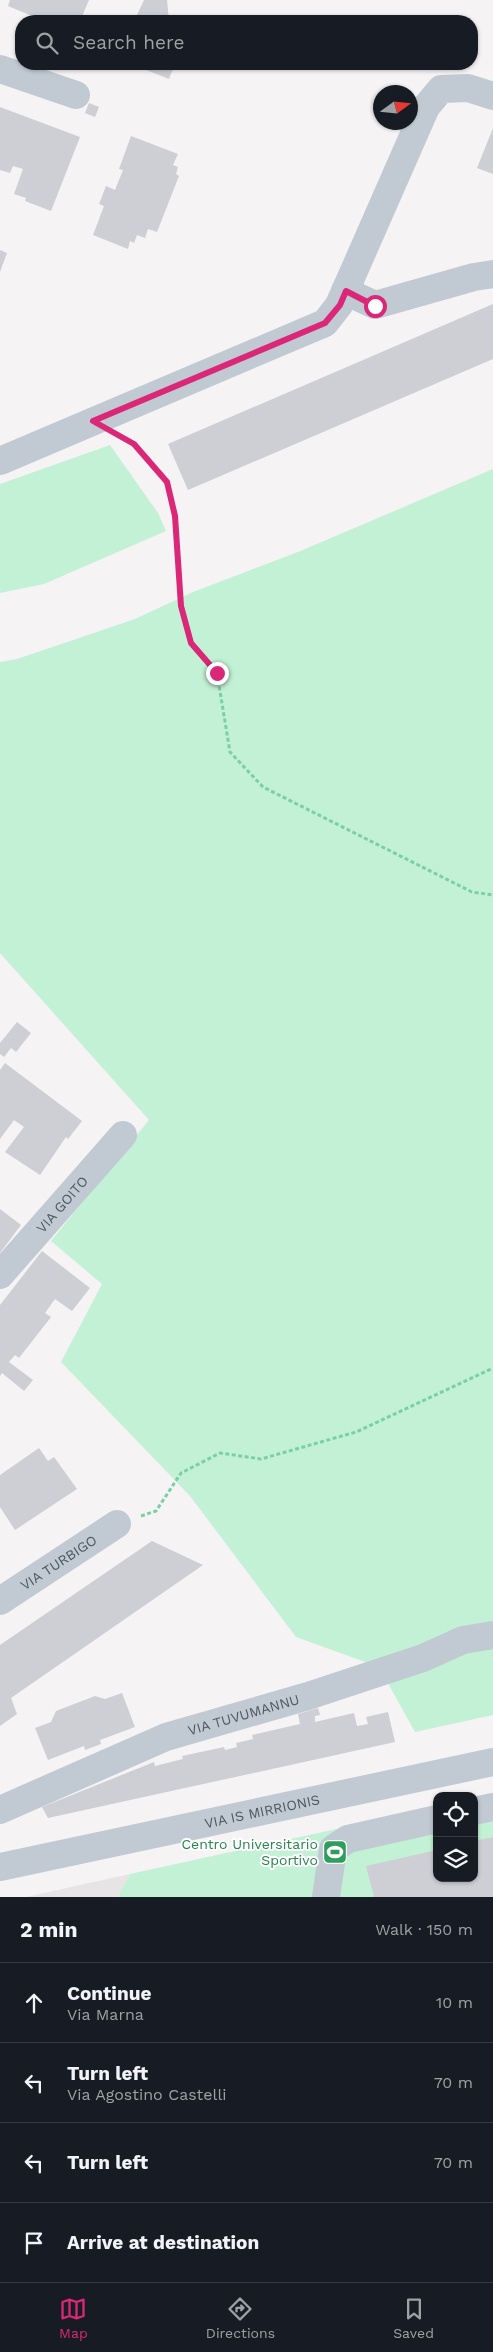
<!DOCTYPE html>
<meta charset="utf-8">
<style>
:root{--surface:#171b24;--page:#242831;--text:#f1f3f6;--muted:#9ea1a6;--line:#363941;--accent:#db2777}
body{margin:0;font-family:"Work Sans",sans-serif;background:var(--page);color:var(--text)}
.controls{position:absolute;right:15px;bottom:15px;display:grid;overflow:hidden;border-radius:10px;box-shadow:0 1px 4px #0004}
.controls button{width:45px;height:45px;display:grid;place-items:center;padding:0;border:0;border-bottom:1px solid var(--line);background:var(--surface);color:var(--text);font:25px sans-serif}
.compass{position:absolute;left:373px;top:85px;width:45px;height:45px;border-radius:50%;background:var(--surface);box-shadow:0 1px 4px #0004;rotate:75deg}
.stop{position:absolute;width:15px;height:15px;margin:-11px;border:4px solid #db2777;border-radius:50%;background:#fff}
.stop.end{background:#db2777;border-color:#fff;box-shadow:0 1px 5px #0008}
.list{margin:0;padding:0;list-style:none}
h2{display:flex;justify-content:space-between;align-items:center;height:65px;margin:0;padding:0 20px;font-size:21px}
h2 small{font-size:16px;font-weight:400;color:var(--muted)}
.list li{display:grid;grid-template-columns:32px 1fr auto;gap:15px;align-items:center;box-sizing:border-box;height:80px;padding:0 20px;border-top:1px solid var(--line)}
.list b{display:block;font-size:19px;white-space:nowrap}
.list p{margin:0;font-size:16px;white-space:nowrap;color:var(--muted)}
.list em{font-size:16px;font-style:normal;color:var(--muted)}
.icon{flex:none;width:28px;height:28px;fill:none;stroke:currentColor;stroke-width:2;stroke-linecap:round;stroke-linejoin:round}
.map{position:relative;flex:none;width:493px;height:1897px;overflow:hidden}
.search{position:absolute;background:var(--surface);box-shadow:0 1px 4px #0004;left:15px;right:15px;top:15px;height:55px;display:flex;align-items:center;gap:12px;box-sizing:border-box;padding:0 18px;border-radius:20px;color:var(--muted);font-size:19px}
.sheet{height:385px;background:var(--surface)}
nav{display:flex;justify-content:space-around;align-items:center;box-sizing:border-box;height:70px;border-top:1px solid var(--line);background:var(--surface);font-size:14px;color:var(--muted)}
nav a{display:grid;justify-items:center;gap:2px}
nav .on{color:var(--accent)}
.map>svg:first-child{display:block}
.education{fill:#e6e4e5}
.green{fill:#c3f1d5}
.building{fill:#cdcfd5}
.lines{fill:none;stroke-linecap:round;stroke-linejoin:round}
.path{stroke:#7ad0a6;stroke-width:3;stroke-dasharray:4 2.5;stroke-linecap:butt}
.minor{stroke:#c1cad2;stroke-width:28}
.route{stroke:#db2777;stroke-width:6}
.labels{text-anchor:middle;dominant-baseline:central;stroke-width:4;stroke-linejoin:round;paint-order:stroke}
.street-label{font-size:14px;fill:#4a5661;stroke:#fff}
.leisure-label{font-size:14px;fill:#27864d;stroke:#fff;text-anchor:end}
</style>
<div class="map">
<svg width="493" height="1897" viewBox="0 0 493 1897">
<rect width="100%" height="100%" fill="#f5f3f3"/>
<path class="education" d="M130,1874L118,1897H26Z"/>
<path class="green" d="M110,445L158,513L166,531L44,584L0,593V484Z
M493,469V1715L415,1732L379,1667L296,1637L190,1496L61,1362L102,1284L51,1241L149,1120L0,953V662L17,659L135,619L193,592L298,552Z
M493,1794V1897H118L130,1874L437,1807V1878H474V1799Z"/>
<path class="building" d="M10,0H89L80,21H44L8,6Z
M144,0H167L169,21H134Z
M131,64H185L172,71L169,79Z
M89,103L99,107L95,117L85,113Z
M0,107L80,137L51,211L25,201L26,198L14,194L23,169L13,166L10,173L0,170Z
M493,128V174L477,168Z
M131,136L178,154L173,165L178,167L176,174L179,176L157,232L148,229L145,238L137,235L134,243L130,241L128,249L93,235L104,206L99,204L106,186L115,190L123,170L119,169Z
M0,250L7,253L0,272Z
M493,304V359L188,490L168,444Z
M17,1022L31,1033L16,1052L11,1048L4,1057L0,1054V1043Z
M5,1063L82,1121L68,1139L66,1137L40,1175L5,1152L24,1127L14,1120L0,1139V1070Z
M0,1209L21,1225L0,1253Z
M42,1251L90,1288L72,1311L55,1299L45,1313L51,1317L19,1358L15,1355L9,1362L33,1380L24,1391L2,1373L0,1376V1305Z
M39,1448L48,1461L54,1457L77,1489L15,1530L0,1507V1475Z
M152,1541L203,1565L11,1698L17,1714L0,1726V1645Z
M122,1693L135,1727L100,1740L101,1744L85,1750L84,1746L48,1760L35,1728L51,1722L56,1711L95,1696L105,1699Z
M318,1708L320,1715L315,1716V1722L354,1713L357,1726L368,1724L366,1717L388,1712L395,1742L48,1818L42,1807L154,1762L155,1766L183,1759L182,1756L224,1747L225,1750L237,1747L236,1743L253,1739L252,1735L300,1724L298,1714Z
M493,1837V1897H374L366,1866L437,1850V1878H474V1841Z"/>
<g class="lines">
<path class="path" d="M123,438L134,445L167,482L175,516L181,606L191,643L217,673L230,752L263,787L472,892L493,895
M141,1516L156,1511L181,1473L220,1453L261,1459L356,1432L493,1368"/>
<g class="minor">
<path d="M0,69L76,95"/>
<path d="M345,291L375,305L474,277L493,274"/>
<path d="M0,461L325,323L339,305L426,107L441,89L468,88L493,96"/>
<path id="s1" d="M0,1275L123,1135"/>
<path id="s2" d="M0,1601L117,1524"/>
<path id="s3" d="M0,1810L166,1737L308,1696L423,1658L463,1640L493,1635"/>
<path d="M474,1811L493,1807"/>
<path id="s4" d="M0,1867L493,1762"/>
<path d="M326,1897L333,1849L348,1839L437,1819"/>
</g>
</g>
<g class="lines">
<path class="route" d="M217,673L191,643L181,606L175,516L167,482L134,444L93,421L325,323L340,305L346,291L375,306"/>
</g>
<defs>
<symbol id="stadium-square" viewBox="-11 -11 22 22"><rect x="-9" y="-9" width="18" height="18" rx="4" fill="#2e9e5b" stroke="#fff"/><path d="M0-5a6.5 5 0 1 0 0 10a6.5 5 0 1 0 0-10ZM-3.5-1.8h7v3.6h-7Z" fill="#fff"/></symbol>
</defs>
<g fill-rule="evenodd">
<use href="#stadium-square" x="321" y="1838" width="28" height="28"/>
</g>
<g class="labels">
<g class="street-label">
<text stroke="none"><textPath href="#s1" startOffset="94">VIA GOITO</textPath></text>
<text stroke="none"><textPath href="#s2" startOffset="70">VIA TURBIGO</textPath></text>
<text stroke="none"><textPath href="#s3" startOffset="262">VIA TUVUMANNU</textPath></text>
<text stroke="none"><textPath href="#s4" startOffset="268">VIA IS MIRRIONIS</textPath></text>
</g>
<g class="leisure-label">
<text x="318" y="1844">Centro Universitario<tspan x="318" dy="16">Sportivo</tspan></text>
</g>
</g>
</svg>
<div class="controls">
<button><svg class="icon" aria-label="locate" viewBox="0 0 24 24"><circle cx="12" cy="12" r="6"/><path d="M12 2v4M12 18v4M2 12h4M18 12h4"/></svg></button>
<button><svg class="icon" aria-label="layers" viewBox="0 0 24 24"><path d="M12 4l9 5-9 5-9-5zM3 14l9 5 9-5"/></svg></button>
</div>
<svg class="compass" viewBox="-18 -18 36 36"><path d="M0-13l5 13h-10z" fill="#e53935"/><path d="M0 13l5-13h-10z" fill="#9ea1a6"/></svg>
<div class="stop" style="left:375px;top:306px"></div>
<div class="stop end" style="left:217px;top:673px"></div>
<div class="search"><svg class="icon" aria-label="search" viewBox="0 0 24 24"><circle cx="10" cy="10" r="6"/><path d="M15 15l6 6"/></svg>Search here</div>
</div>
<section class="sheet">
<h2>2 min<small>Walk · 150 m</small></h2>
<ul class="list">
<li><svg class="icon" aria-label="ahead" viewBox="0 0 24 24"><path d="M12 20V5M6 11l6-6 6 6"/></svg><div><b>Continue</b><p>Via Marna</p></div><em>10 m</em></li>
<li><svg class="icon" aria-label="left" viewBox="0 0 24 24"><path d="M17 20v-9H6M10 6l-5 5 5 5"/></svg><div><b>Turn left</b><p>Via Agostino Castelli</p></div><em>70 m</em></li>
<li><svg class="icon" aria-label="left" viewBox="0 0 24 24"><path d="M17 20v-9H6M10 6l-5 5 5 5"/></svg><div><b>Turn left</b></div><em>70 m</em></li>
<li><svg class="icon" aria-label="arrive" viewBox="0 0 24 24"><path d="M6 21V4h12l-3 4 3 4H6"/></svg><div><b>Arrive at destination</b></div></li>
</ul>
</section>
<nav>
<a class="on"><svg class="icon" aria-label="map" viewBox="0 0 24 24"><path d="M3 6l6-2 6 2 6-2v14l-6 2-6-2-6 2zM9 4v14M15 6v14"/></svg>Map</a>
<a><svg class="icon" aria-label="directions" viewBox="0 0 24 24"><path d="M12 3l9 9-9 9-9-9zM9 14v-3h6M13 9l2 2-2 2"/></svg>Directions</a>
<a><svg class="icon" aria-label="saved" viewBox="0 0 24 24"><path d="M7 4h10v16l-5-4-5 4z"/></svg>Saved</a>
</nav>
